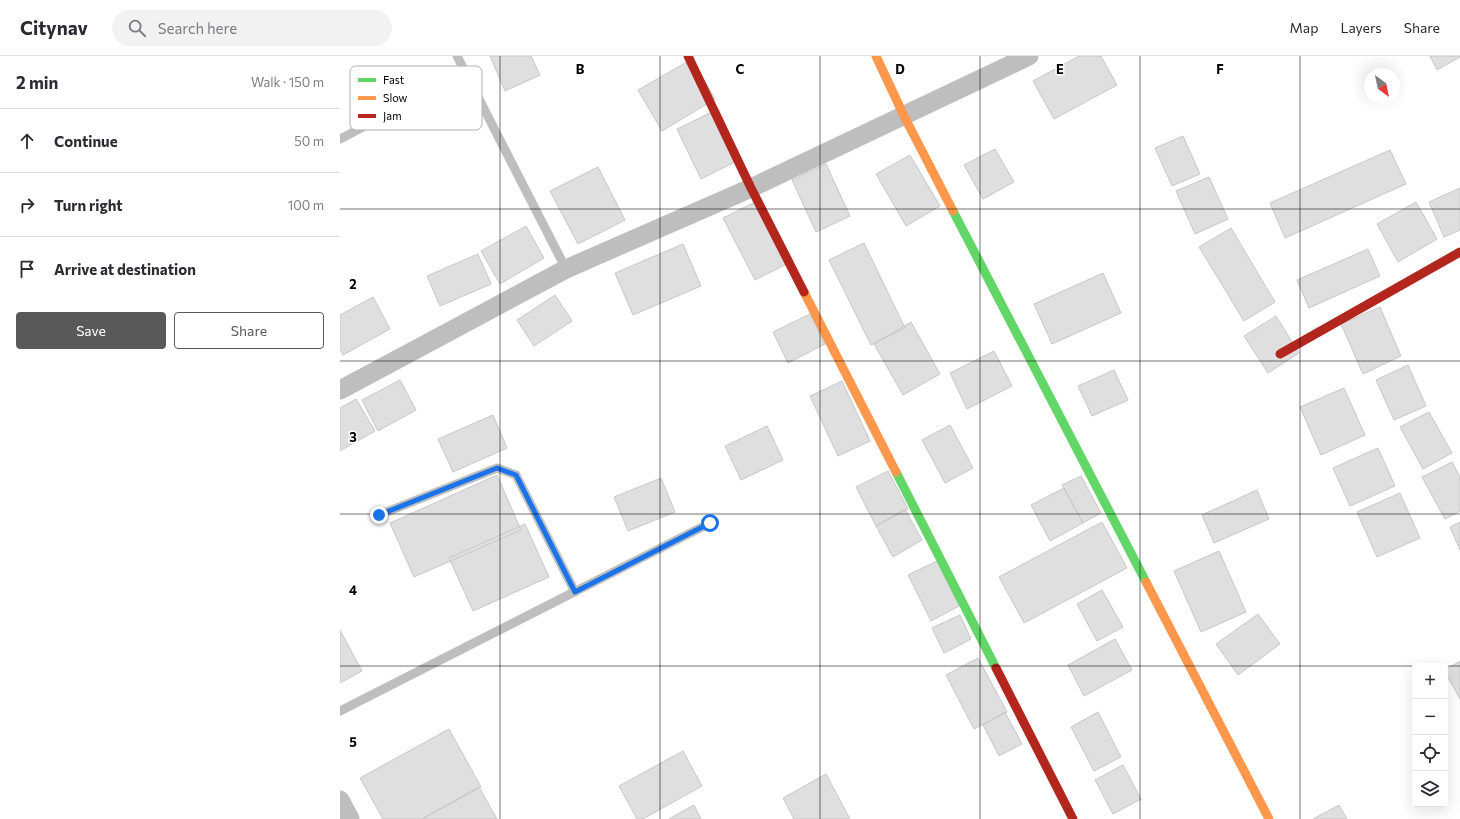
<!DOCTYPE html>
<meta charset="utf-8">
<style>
:root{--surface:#fff;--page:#f2f2f3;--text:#2b2b33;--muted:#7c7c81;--line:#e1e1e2;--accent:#595959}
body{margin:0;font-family:Commissioner,sans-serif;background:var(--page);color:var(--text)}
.controls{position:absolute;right:12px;bottom:12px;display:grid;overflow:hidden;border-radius:4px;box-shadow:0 4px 16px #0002}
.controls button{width:36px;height:36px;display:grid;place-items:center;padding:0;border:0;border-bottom:1px solid var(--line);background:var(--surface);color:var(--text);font:20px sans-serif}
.compass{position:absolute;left:1024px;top:12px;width:36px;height:36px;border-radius:50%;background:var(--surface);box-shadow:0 4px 16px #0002;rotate:147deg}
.stop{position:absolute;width:12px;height:12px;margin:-9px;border:3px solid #1a73e8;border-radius:50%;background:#fff}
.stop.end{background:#1a73e8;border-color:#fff;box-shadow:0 1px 4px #0008}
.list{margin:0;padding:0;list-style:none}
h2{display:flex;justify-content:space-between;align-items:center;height:52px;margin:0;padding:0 16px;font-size:17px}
h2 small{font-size:13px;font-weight:400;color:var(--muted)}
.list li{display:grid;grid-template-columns:26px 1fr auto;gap:12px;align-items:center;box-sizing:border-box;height:64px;padding:0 16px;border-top:1px solid var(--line)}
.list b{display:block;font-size:15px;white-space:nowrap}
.list em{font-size:13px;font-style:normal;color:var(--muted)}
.actions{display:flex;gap:8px;padding:12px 16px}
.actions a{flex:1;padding:9px 0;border:1px solid var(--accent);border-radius:4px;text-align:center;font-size:14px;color:var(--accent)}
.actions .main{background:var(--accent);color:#fff}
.icon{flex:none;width:22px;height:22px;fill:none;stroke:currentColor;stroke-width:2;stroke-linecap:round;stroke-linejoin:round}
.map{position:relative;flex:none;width:1120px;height:763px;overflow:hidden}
header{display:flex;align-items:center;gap:24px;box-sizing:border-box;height:56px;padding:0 20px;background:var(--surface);border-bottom:1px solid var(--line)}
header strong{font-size:19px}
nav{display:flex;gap:22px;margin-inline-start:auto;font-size:14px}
.search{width:280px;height:36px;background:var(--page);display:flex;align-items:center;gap:10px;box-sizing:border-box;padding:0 14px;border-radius:22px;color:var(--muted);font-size:15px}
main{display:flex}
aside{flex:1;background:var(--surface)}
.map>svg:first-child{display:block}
.building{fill:#dfdfdf;stroke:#c7c7c7}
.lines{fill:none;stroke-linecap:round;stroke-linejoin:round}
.lane{stroke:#bebebe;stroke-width:9}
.street{stroke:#bebebe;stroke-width:19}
.fast{stroke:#63d668;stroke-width:9}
.slow{stroke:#ff974d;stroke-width:9}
.jam{stroke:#b3261e;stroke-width:9}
.route{stroke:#1a73e8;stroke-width:5}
.grid{fill:none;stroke:#000;stroke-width:1;stroke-opacity:0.55}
.key{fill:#fff;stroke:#b2b2b2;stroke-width:1}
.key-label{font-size:11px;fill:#000}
.grid-label{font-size:13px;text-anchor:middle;font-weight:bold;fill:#000;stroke:#fff;stroke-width:3;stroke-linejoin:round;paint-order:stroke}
</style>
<header>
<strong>Citynav</strong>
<div class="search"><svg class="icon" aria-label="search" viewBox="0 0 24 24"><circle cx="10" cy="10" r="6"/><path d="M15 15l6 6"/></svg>Search here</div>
<nav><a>Map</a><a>Layers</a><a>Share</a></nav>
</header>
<main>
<aside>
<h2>2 min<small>Walk · 150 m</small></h2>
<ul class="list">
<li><svg class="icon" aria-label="ahead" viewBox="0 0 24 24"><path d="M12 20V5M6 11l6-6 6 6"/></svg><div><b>Continue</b></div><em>50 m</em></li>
<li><svg class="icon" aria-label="right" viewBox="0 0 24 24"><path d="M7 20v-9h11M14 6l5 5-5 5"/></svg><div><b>Turn right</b></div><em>100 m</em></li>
<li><svg class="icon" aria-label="arrive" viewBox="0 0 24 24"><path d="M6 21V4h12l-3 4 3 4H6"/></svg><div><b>Arrive at destination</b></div></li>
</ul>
<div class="actions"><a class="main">Save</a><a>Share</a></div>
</aside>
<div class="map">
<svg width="1120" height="763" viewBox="0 0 1120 763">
<rect width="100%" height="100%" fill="#fff"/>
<path class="building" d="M150,0H191L200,19L165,35Z
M739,0H761L777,29L714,63L693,25Z
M1090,0H1120V1L1097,14Z
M352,3L375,43L322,75L298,34Z
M378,53L401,103L361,123L337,73Z
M843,80L860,118L832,130L815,92Z
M655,93L674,126L643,143L624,109Z
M1050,94L1066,128L945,182L930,147Z
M570,99L600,150L566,170L536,118Z
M486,108L510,160L476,176L452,124Z
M258,111L285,164L238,188L210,135Z
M869,121L888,163L855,178L836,135Z
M1120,132V174L1104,181L1089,146Z
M421,143L453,205L415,224L383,162Z
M1076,146L1097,183L1058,206L1037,168Z
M186,170L204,202L160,228L141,195Z
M891,172L935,246L904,265L859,191Z
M524,187L565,272L531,289L489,204Z
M343,188L361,230L293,259L275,217Z
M1028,193L1040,220L969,252L957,224Z
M138,198L151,228L100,250L87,220Z
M763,217L781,257L712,288L694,248Z
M215,239L232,265L194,290L177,264Z
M33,241L50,273L3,299L0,293V259Z
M1040,251L1061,300L1023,318L1001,268Z
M470,258L485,288L448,307L433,276Z
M936,260L959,297L928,317L904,280Z
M571,266L600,318L563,339L534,288Z
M654,295L672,330L627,353L610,317Z
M1068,309L1086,350L1054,364L1036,324Z
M774,314L788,344L752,360L738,330Z
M60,324L76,354L38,375L22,344Z
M502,325L530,385L498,400L470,340Z
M1004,332L1025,379L981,399L960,351Z
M16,343L35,375L0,395V352Z
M1089,356L1112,397L1083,413L1060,371Z
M153,359L167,392L113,416L98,383Z
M610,369L633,412L605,427L582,384Z
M427,370L443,404L401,424L385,390Z
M1038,392L1055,430L1010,450L993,412Z
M1112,406L1120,421V455L1105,463L1082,421Z
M548,415L568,453L536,470L516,431Z
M157,419L181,474L74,521L50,467Z
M741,420L761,457L743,467L722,429Z
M321,422L335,456L288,475L274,441Z
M724,432L743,467L710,485L691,449Z
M917,434L929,463L874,487L862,459Z
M1060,437L1080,482L1037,501L1017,456Z
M565,453L582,484L553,501L536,470Z
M762,466L787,512L684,567L659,521Z
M1120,466V494L1110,471Z
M185,468L209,521L133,555L109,502Z
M879,495L906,556L861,576L834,515Z
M597,505L619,550L591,565L568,519Z
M762,534L783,571L757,585L737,548Z
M918,558L940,588L898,619L876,588Z
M620,559L631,583L604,597L592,572Z
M0,574L22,615L0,627Z
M775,583L792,614L744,640L728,609Z
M638,602L667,656L634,673L606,619Z
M1120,605V643L1105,616V614Z
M665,656L682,688L659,700L643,669Z
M758,656L781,701L754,715L731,671Z
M109,673L141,731L82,763H43L20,722Z
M343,695L362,730L303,763H297L279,730Z
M783,709L801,743L773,758L755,724Z
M486,718L510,763H454L443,742Z
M139,731L157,763H82Z
M354,749L361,763H329Z
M999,749L1007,763H973Z"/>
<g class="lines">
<path class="lane" d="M117,0L226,213
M0,83L126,17
M39,459L157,412L176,419L235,536
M0,655L370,467"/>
<path class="street" d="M0,334L226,213L411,132L689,0
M0,744L10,763"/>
<path class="fast" d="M613,155L806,526
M556,416L656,612"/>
<path class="slow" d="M536,0L564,60L613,155
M464,236L556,416
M806,526L929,763"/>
<path class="jam" d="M348,0L411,132L464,236
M940,298L1120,196
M656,612L733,763"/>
</g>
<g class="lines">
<path class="route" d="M39,459L157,412L176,419L235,536L370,467"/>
</g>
<path class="grid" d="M160,0V763M320,0V763M480,0V763M640,0V763M800,0V763M960,0V763M0,153H1120M0,305H1120M0,458H1120M0,610H1075M1105,610H1120"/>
<rect x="10" y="10" width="132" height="64" rx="6" class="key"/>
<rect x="18" y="22" width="18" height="4" fill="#63d668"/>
<rect x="18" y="40" width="18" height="4" fill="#ff974d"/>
<rect x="18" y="58" width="18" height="4" fill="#b3261e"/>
<g class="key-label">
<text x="43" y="28">Fast</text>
<text x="43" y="46">Slow</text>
<text x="43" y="64">Jam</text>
</g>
<g class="grid-label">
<text x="240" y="18">B</text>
<text x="400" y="18">C</text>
<text x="560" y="18">D</text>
<text x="720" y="18">E</text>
<text x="880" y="18">F</text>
<text x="13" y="233">2</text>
<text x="13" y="386">3</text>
<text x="13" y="539">4</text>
<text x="13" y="691">5</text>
</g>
</svg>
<div class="controls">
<button>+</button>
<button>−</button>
<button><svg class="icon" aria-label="locate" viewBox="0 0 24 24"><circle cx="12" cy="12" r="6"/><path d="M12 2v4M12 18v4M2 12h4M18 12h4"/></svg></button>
<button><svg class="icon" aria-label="layers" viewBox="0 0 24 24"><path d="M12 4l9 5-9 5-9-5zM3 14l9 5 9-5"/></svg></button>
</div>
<svg class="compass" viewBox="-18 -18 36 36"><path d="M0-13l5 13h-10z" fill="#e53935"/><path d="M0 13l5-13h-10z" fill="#7c7c81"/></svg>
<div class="stop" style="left:370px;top:467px"></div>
<div class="stop end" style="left:39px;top:459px"></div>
</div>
</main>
